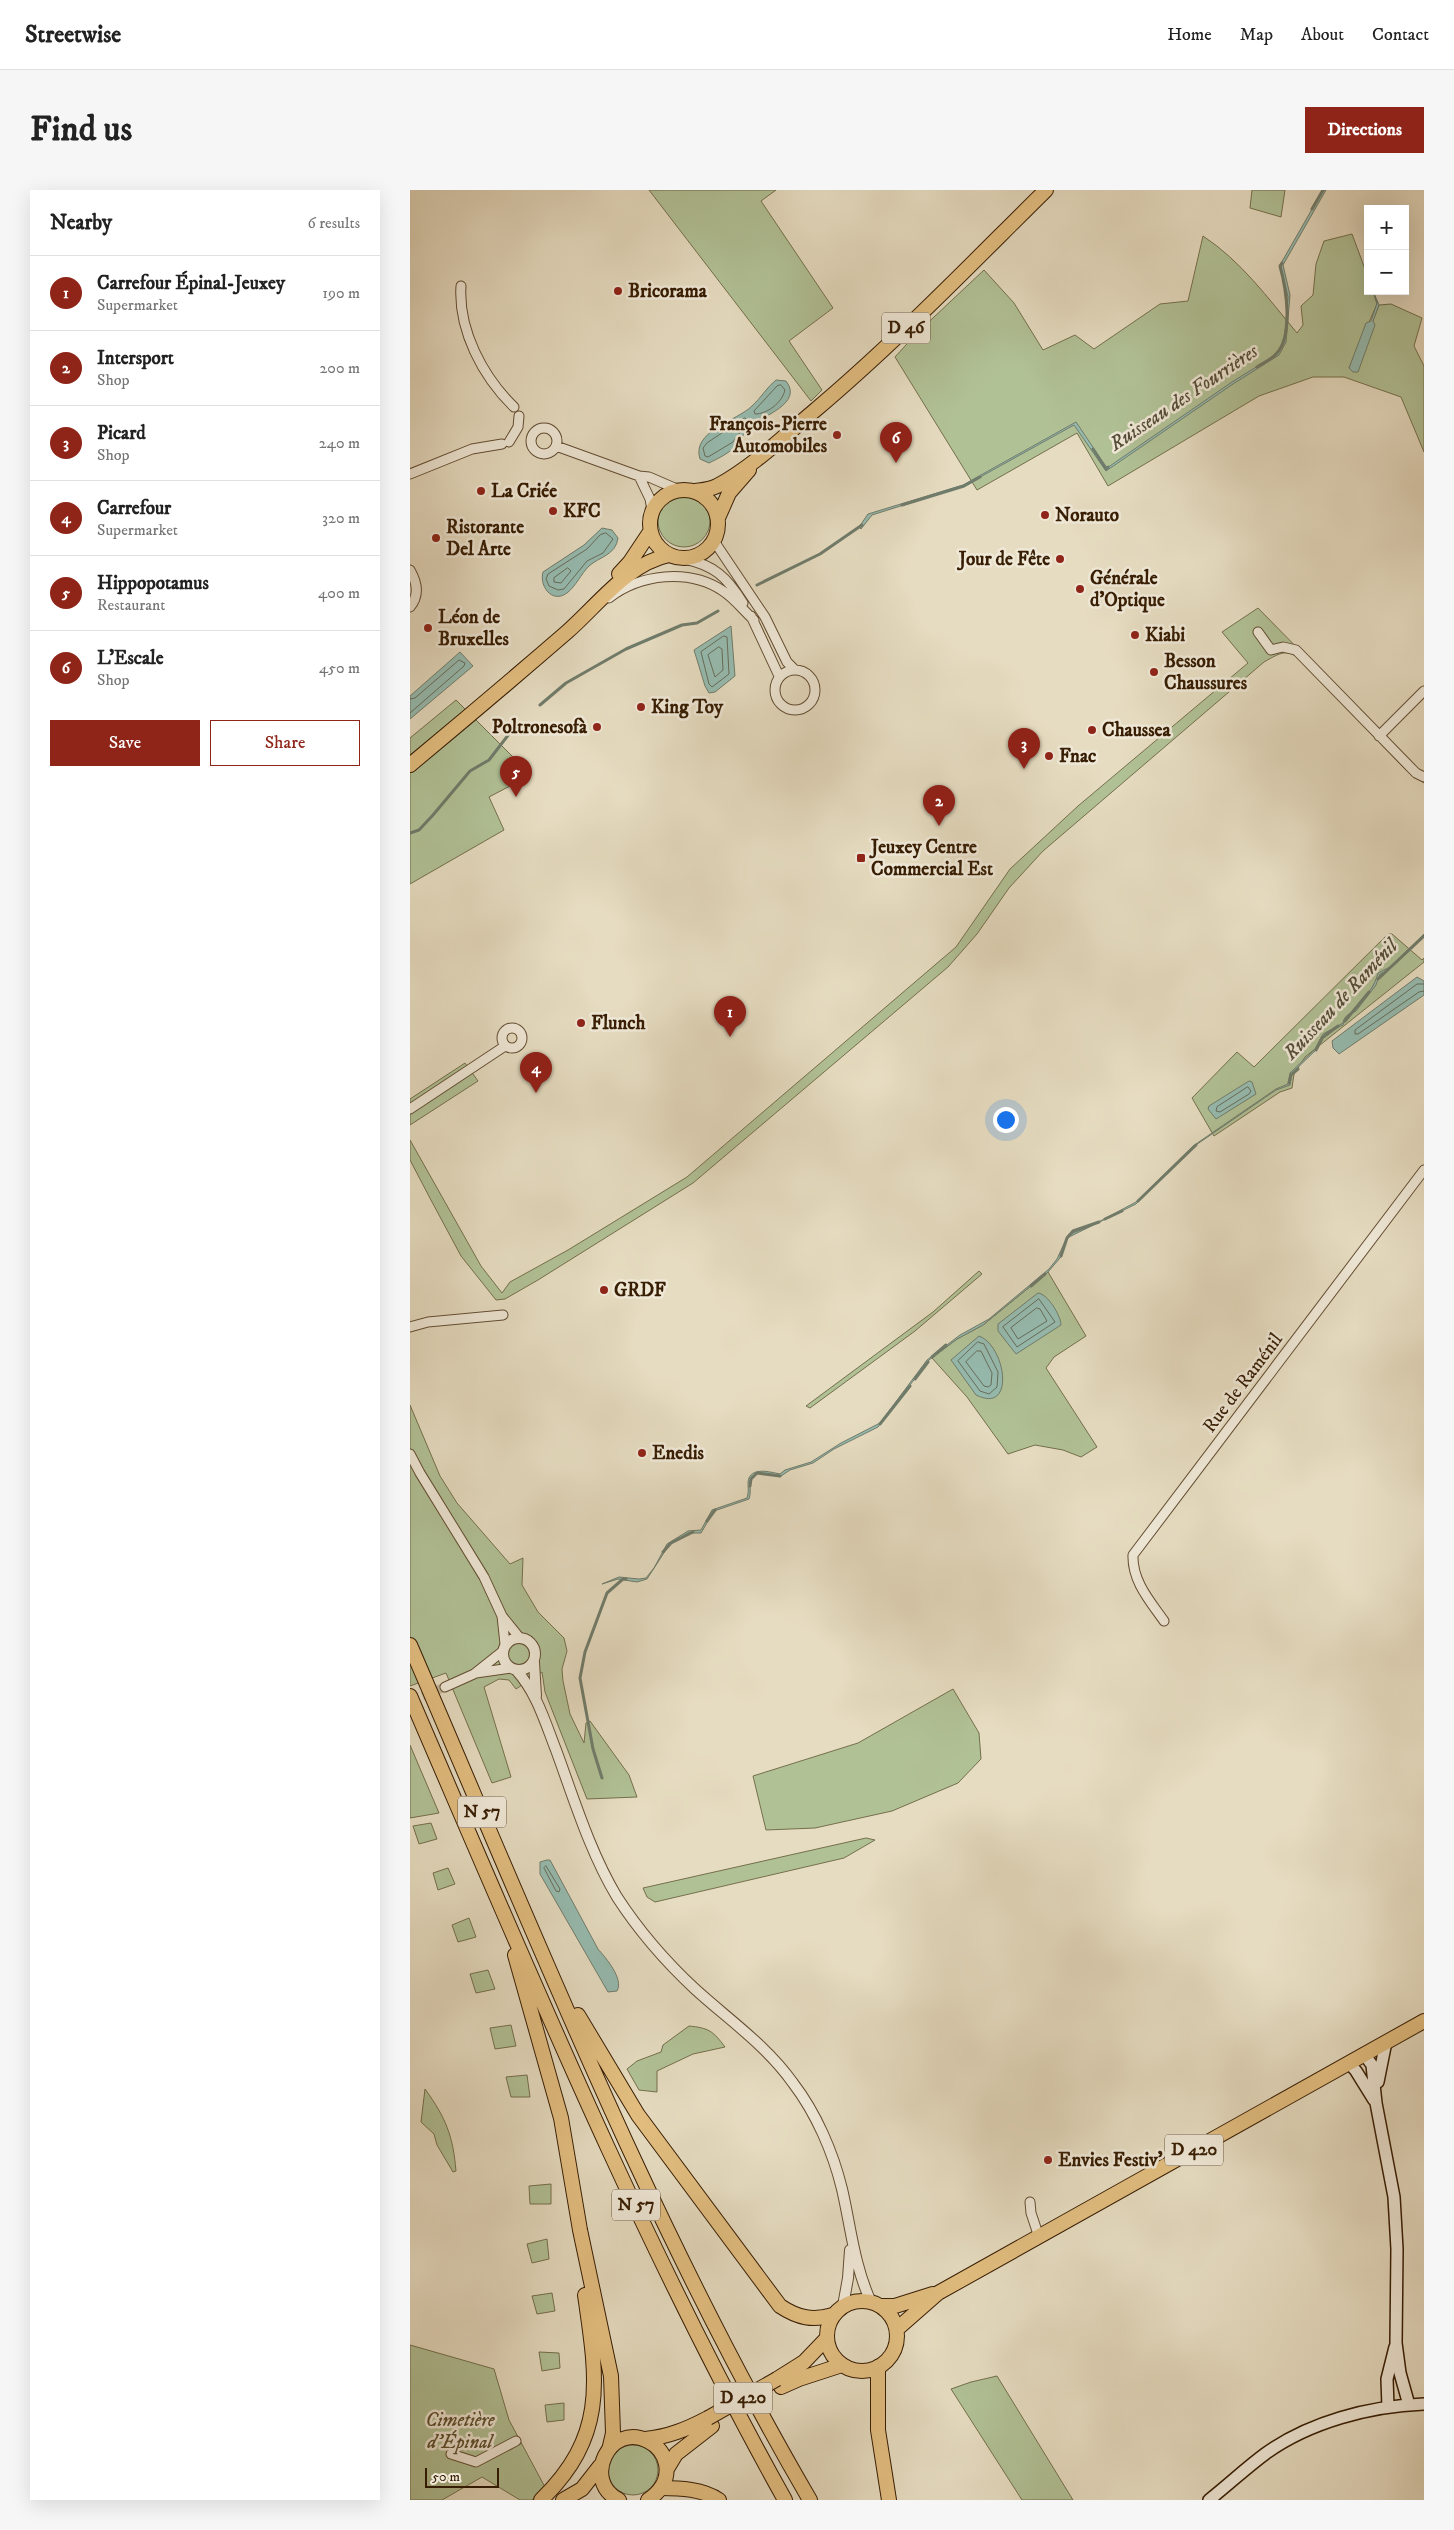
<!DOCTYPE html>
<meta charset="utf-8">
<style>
:root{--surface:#fff;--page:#f6f6f6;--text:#222;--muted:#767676;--line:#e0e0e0;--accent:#8f2418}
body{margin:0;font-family:"IM FELL DW Pica",serif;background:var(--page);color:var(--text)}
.controls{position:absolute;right:15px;top:15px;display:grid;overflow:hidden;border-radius:0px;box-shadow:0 5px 20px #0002}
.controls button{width:45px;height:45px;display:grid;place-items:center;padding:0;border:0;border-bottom:1px solid var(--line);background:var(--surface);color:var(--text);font:25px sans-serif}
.scale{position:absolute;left:15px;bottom:12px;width:74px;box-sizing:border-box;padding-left:5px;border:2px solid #371d03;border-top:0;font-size:14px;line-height:18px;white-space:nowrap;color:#371d03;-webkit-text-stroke:4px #efe8d7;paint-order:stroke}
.you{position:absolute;left:595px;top:929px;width:18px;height:18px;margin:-12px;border:4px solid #fff;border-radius:50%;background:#1a73e8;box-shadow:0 0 0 8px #1a73e833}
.badge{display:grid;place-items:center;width:32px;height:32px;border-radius:50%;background:var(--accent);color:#fff;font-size:16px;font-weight:700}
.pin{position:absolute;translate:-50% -41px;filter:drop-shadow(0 1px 2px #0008)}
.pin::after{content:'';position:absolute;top:26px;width:18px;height:15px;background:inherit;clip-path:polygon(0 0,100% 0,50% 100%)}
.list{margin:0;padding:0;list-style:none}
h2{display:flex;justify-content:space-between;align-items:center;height:65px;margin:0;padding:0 20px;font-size:21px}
h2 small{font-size:16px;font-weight:400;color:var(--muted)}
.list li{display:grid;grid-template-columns:32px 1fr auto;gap:15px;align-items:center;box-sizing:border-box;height:75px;padding:0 20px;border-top:1px solid var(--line)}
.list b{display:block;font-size:19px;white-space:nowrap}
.list p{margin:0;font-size:16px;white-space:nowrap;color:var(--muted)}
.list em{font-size:16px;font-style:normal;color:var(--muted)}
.actions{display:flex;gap:10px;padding:15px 20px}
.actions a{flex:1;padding:11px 0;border:1px solid var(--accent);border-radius:0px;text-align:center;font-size:18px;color:var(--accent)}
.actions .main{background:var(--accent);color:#fff}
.map{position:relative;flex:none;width:1014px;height:2310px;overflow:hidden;border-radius:0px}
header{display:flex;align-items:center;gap:30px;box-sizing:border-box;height:70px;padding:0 25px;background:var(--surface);border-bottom:1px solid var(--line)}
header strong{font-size:24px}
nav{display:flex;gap:28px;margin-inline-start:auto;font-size:18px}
.intro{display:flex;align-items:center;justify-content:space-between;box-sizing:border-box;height:120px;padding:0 30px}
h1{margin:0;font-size:35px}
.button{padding:12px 22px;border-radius:0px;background:var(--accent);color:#fff;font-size:18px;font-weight:700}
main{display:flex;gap:30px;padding:0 30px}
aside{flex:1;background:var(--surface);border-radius:0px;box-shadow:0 5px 20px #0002}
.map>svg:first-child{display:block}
.green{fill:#b1c196;stroke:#746f4c}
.water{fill:#96bcb1;stroke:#707c6b}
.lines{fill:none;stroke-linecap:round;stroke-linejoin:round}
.shore{stroke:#666c5a;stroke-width:1}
.stream{stroke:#707c6b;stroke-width:3}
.minor-tunnel{stroke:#c3b69b;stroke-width:9;stroke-dasharray:9 4.5;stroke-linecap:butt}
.minor-casing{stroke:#634d32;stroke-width:11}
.tertiary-casing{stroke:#634d32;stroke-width:12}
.secondary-casing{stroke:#371d03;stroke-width:14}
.primary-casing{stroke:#371d03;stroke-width:16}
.trunk-casing{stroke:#371d03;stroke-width:16}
.minor{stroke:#efe8d7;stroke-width:9}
.tertiary{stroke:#efe8d7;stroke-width:10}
.secondary{stroke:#efe8d7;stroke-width:11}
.primary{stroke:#e3be80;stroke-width:14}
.trunk{stroke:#e3be80;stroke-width:14}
.primary-bridge-casing{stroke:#371d03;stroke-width:16;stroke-linecap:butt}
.primary-bridge{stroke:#e3be80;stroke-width:14}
.poi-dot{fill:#8f2418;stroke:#efe8d7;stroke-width:2}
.labels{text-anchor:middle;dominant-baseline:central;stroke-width:5;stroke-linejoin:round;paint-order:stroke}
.shield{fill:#efe8d7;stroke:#6e5a43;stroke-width:1}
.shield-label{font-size:18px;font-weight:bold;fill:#371d03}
.poi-label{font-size:19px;font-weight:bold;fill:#371d03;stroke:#efe8d7;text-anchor:start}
.street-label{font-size:19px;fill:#371d03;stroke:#efe8d7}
.park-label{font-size:19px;font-style:italic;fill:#5c4e2f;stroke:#efe8d7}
.water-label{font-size:20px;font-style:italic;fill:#544d37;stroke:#efe8d7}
</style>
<header>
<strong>Streetwise</strong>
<nav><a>Home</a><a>Map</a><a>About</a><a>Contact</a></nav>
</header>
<div class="intro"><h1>Find us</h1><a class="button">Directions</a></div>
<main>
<aside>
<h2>Nearby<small>6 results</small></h2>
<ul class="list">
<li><span class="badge">1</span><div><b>Carrefour Épinal-Jeuxey</b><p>Supermarket</p></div><em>190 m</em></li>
<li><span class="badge">2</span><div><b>Intersport</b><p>Shop</p></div><em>200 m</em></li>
<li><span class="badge">3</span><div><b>Picard</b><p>Shop</p></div><em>240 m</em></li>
<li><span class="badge">4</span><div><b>Carrefour</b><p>Supermarket</p></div><em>320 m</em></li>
<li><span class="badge">5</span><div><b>Hippopotamus</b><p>Restaurant</p></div><em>400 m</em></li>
<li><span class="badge">6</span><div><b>L'Escale</b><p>Shop</p></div><em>450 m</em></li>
</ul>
<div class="actions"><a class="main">Save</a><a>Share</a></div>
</aside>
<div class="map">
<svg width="1014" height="2310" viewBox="0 0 1014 2310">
<rect width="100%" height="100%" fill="#e6dcc1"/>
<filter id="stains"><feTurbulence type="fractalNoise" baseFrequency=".004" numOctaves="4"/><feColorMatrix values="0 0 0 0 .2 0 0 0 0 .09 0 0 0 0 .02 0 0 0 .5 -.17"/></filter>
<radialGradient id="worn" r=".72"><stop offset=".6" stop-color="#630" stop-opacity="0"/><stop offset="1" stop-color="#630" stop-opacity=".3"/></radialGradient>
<path class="green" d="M239,0H366L351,11L423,118L379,151L412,200L401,211Z
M842,0H875L871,27L840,18Z
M942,44L958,87V101H963L967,114L939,178L943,182L969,115L981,114L1012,128L1004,156L1014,176V262L991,207L934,187H903L849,206L698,296L667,243L567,300L485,167L507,143L574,80L604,113L633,160L665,145L684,159L750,114L778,111L793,46C831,71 858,108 887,143L893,135L891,116L903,105L906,74L914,51Z
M248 331a26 26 0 1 1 52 0a26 26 0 1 1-52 0Z
M848,418L1014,587V593L994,578L893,470C875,459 872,462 854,472L633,661L599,698L567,744L538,777L283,993L128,1090L95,1109L86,1110L51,1066L22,1012L0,970V950L71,1076L92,1103L100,1092L158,1060L277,987L546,757L600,679L668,616L838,473L812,442Z
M46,510L121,585L79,607L94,640L0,694V548Z
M978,744H982L1012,770L1014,768V772L895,867L884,884L882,898L870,902L804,946L782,908L827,862L844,877Z
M55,873L68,891L0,935V909Z
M569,1081L572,1084L505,1141L400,1218L396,1216L523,1122Z
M638,1082L676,1146L644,1167L636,1178L687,1257L671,1267L653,1260L625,1255L598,1264L557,1207L522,1168L547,1149L573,1135Z
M0,1215L30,1286L47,1313L100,1374L113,1368L112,1395L128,1422L154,1448L157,1461L152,1479L153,1491L160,1524L174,1553L176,1533L180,1531L219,1585L227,1607L177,1609L135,1502L132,1482L106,1499L99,1490L89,1489L74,1497L101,1587L82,1593L36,1483L0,1496Z
M543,1499L569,1543L571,1569L548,1593L482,1621L405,1638L356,1640L343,1586L448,1553Z
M0,1555L29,1623L0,1628Z
M21,1633L27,1649L9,1654L3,1636Z
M456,1648L465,1650L434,1668L245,1712L237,1707L233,1698Z
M38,1678L45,1694L28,1700L23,1683Z
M59,1728L66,1747L48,1752L42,1735Z
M78,1780L85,1799L66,1803L60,1784Z
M101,1835L106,1856L85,1859L80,1838Z
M279,1836C299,1838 303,1841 315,1857L283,1864L247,1881V1902L229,1900L217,1879L227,1871L251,1862L253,1855Z
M117,1885L120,1907H101L96,1887Z
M15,1899C36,1928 43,1946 46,1981L43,1982L27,1955L24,1944L11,1932Z
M141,1994V2014H120L119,1996Z
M137,2049L139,2069L122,2073L117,2054Z
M142,2103L145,2121L127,2124L122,2106Z
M0,2155L84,2179L99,2230L136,2299L122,2310H110L72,2287L32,2310H0Z
M129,2162L149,2163L150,2178L132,2181Z
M587,2186L663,2310H612L541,2199L561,2192Z
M154,2213V2230L137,2232L135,2215Z
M198 2280a25 25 0 1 1 50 0a25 25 0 1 1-50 0Z"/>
<path class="water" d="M913,0H916L873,75L880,105L876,152L869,165L823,194L696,281L664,235L554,296L462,325L451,339L449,337L458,324L553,295L666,232L697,278L822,192L867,164L874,151L878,107L870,75Z
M963,101L969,115L963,131L965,135L948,182H943L939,178L956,133L961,131L967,113Z
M366,190L376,191C394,214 351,226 340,237C335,241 332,248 328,253C322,262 309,268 299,273L290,269C281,241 327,231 342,216C351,208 357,197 366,190Z
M192,338L202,340L208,348C206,365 189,367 179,376C171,384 166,396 157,403C142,414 129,396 133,382L174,355Z
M321,436L325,486L305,502L299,503L295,496L284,460Z
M50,462L63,476L0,529V506Z
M1014,744L979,780L970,784L966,795L946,821L937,826L933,835L916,843L908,858L882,883L880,895L866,900L783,957L726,1014L657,1048L650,1068L638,1082L573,1135L547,1149L519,1170L468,1237L424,1259L403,1273L380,1280L371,1286C362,1285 341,1277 340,1293C340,1299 341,1303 339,1309L304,1321L291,1343H278L259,1355L237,1389L227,1392L208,1389L192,1394L209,1387L229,1389L236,1388L244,1378L257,1354L278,1341L291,1340L302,1320L337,1308C339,1302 338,1297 338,1292C340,1276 360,1282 370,1284L375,1280L401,1272L431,1253L470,1233L517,1170L550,1145L579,1129L639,1079L647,1069L658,1045L681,1036L726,1012L783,956L866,899L878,894L880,883L905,859L913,844L933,833C935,823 941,825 946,818C955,808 965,796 968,783L980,777Z
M1007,787L1014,791V805L929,864L923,858L922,851Z
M839,891L842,892L846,904L806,929L798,919L799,916Z
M628,1103C638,1104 651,1126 651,1135L606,1164L588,1141V1134Z
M569,1146C596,1156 606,1225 566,1205L541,1170Z
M137,1670H140L188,1759C196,1768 214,1789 207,1801L198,1802L130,1684V1672Z"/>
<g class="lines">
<path class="shore" d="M371,195L375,200C372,213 357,224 345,224L344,221L367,196Z
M335,228L338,231L323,252L298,267L295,266L293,258L297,253Z
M196,343L203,349L193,363L177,371L154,399L148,400L139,396L136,389L138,384L177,359L190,345Z
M158,378L161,381L151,393L144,392V388Z
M314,446L317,447L319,484L302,497L299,494L291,462Z
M309,457L312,459L313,480L305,487L298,465Z
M0,509L5,508L49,470L55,473L54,476L0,523
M1014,794H1007L945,840V844H948L1009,802L1014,801
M838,897L841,901L839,904L810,922L806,921L807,917Z
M629,1109L645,1132L607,1157L593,1137Z
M627,1118L630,1119L637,1131L608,1149L601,1138Z
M568,1152L574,1154L588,1182L587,1197L579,1204L570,1201L548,1171Z
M567,1161H571L582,1183L581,1195L578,1197L574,1196L556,1172Z
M136,1676L150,1699L149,1702L146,1701L134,1678Z"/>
<path class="stream" d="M902,19L913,0
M847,177C853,173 861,170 866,164C884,146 876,98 870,76L872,73
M683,259L696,279L698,277
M492,315L554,296L570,287
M347,395L410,364L452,335
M130,515L156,493L216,459L272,435L287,433L308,421
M0,643L9,640L23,625L60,581L79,570L106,535
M968,789L1014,746
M935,831L959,802
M906,860L912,848L928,836
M879,893L881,885L888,879
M728,1011L786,955
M695,1029L712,1021
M651,1066L657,1048L663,1041L689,1032
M621,1096L635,1084
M522,1167L536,1155
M505,1189L518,1172
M470,1234L500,1196
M340,1296L341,1289L347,1283L370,1286
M297,1331L305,1320
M253,1362L261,1353L283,1342
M192,1588L183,1559L170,1488L175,1462L197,1403L213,1389H216"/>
<path class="minor-tunnel" d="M0,1511L35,1497"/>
<defs>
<path id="minor" d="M51,96C48,140 73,187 104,217
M121 251a13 13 0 1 1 26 0a13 13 0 1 1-26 0Z
M99,252L108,237L109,226
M146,256L229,286L239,287L269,300
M0,284L62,259L92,254
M229,286L240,309L242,320
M304,351L355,427L377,472L384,479
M274,369C304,375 317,387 333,413
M0,380C7,392 10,405 0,417
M199,408C230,384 279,378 313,401C325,409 333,420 344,430
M341,426L369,486
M848,442L861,460L873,457L886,460L1006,583L1014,587
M365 500a20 20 0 1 1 40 0a20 20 0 1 1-40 0Z
M969,546L1014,501
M92 848a10 10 0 1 1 20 0a10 10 0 1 1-20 0Z
M0,919L95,856
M0,1137L18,1132L93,1125
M0,1264L10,1283L74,1387L92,1426L109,1447
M92,1426L95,1454
M754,1431C740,1411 722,1391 723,1365L1014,980
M66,1483L101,1478
M35,1497L64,1484L93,1461
M620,2012L621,2023L629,2047
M41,2264L66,2272L106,2251"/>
<path id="tertiary" d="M93 1464a16 16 0 1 1 32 0a16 16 0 1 1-32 0Z
M124,1472L126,1506
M106,1480C127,1503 135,1532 146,1560C164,1609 180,1662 207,1707C229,1741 256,1772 285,1799C319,1830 356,1855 383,1893C406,1923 423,1962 432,1999C441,2038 444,2075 461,2112
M433,2116L438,2088L440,2060"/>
<path id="secondary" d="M954,1864L962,1875L966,1913L984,2007L987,2059L986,2153L990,2183L999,2215
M939,1873L946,1881L964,1910
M968,1892L976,1852
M978,2217L977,2189L985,2157
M799,2310C818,2295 836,2278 855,2264C899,2232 960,2216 1014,2214"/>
<path id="primary" d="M240 334a34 34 0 1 1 68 0a34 34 0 1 1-68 0Z
M285,301C293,300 299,300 307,296C342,277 372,248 403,222C485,153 560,75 636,0
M308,328L319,303L339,280
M209,384L220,372L240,342
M0,575C53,531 105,487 157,442C188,415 217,374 259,365
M417 2146a35 35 0 1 1 70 0a35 35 0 1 1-70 0Z
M470,2116H485L523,2104
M487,2139L528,2103L1014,1831
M367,2189L394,2172L417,2148
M371,2197L389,2189L432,2175
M235,2249C258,2247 277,2239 298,2228
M257,2279L266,2264L302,2236
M153,2310L172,2299L190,2276
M209,2310C171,2291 200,2231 238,2251C248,2256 254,2264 256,2274C259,2290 250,2302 238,2310"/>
<path id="trunk" d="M0,1455C125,1744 241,2038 400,2310
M0,1506C117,1777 231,2052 375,2310
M105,1765L151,1928L170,2040L201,2186L203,2243L200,2256
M168,1825L228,1925L370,2116C388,2128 403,2131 423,2125
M468,2177V2240L479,2310
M251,2298C270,2298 293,2299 309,2310
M131,2310C198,2245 187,2189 175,2105"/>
</defs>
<use href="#minor" class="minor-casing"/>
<use href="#tertiary" class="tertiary-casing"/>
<use href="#secondary" class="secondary-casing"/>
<use href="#primary" class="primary-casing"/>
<use href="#trunk" class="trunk-casing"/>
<use href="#minor" class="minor"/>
<use href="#tertiary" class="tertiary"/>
<use href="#secondary" class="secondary"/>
<use href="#primary" class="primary"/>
<use href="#trunk" class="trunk"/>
<defs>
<path id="primary-bridge" d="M298,2228L367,2189"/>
</defs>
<use href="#primary-bridge" class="primary-bridge-casing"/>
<use href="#primary-bridge" class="primary-bridge"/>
</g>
<g class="poi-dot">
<circle cx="208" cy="101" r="5"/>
<circle cx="427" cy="245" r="5"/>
<circle cx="71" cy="301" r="5"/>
<circle cx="143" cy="321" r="5"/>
<circle cx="635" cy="325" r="5"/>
<circle cx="26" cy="348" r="5"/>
<circle cx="650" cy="369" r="5"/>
<circle cx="670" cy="399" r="5"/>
<circle cx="18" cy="438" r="5"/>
<circle cx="725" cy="445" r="5"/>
<circle cx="744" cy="482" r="5"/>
<circle cx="231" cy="517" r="5"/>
<circle cx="187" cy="537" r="5"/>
<circle cx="682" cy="540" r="5"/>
<circle cx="639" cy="566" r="5"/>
<rect x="446" y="663" width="10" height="10" rx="2.5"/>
<circle cx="171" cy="833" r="5"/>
<circle cx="194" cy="1100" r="5"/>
<circle cx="232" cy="1263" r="5"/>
<circle cx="638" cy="1970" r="5"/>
</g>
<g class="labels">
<g class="shield">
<rect x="472" y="122.5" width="48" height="31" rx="4"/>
<rect x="48" y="1606.5" width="48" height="31" rx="4"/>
<rect x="755" y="1944.5" width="58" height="31" rx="4"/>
<rect x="202" y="1999.5" width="48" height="31" rx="4"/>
<rect x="304" y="2192.5" width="58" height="31" rx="4"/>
</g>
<g class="shield-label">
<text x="496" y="138">D 46</text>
<text x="72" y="1622">N 57</text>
<text x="784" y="1960">D 420</text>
<text x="226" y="2015">N 57</text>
<text x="333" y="2208">D 420</text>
</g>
<g class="poi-label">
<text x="218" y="101">Bricorama</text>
<text x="417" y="234" text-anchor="end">François-Pierre<tspan x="417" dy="22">Automobiles</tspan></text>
<text x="81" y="301">La Criée</text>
<text x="153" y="321">KFC</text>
<text x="645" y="325">Norauto</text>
<text x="36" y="337">Ristorante<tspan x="36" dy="22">Del Arte</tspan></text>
<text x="640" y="369" text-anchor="end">Jour de Fête</text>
<text x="680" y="388">Générale<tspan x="680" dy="22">d'Optique</tspan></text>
<text x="28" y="427">Léon de<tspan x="28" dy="22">Bruxelles</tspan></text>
<text x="735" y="445">Kiabi</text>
<text x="754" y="471">Besson<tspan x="754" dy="22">Chaussures</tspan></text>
<text x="241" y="517">King Toy</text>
<text x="177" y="537" text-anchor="end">Poltronesofà</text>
<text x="692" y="540">Chaussea</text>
<text x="649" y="566">Fnac</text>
<text x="461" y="657">Jeuxey Centre<tspan x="461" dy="22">Commercial Est</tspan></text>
<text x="181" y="833">Flunch</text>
<text x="204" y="1100">GRDF</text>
<text x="242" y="1263">Enedis</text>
<text x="648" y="1970">Envies Festiv’</text>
</g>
<g class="street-label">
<text transform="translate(833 1193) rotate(-53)">Rue de Raménil</text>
</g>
<g class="park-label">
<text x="50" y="2230">Cimetière<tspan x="50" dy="22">d'Épinal</tspan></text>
</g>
<g class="water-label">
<text transform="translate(774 208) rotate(-34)">Ruisseau des Fourrières</text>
<text transform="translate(931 810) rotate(-47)">Ruisseau de Raménil</text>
</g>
</g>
<rect width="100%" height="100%" filter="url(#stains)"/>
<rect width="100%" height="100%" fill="url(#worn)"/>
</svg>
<div class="controls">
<button>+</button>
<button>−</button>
</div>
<div class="scale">50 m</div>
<div class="you"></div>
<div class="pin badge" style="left:320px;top:847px">1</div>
<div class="pin badge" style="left:529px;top:636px">2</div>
<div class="pin badge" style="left:614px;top:579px">3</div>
<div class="pin badge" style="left:126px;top:903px">4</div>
<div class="pin badge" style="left:106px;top:607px">5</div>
<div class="pin badge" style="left:486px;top:273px">6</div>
</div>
</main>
